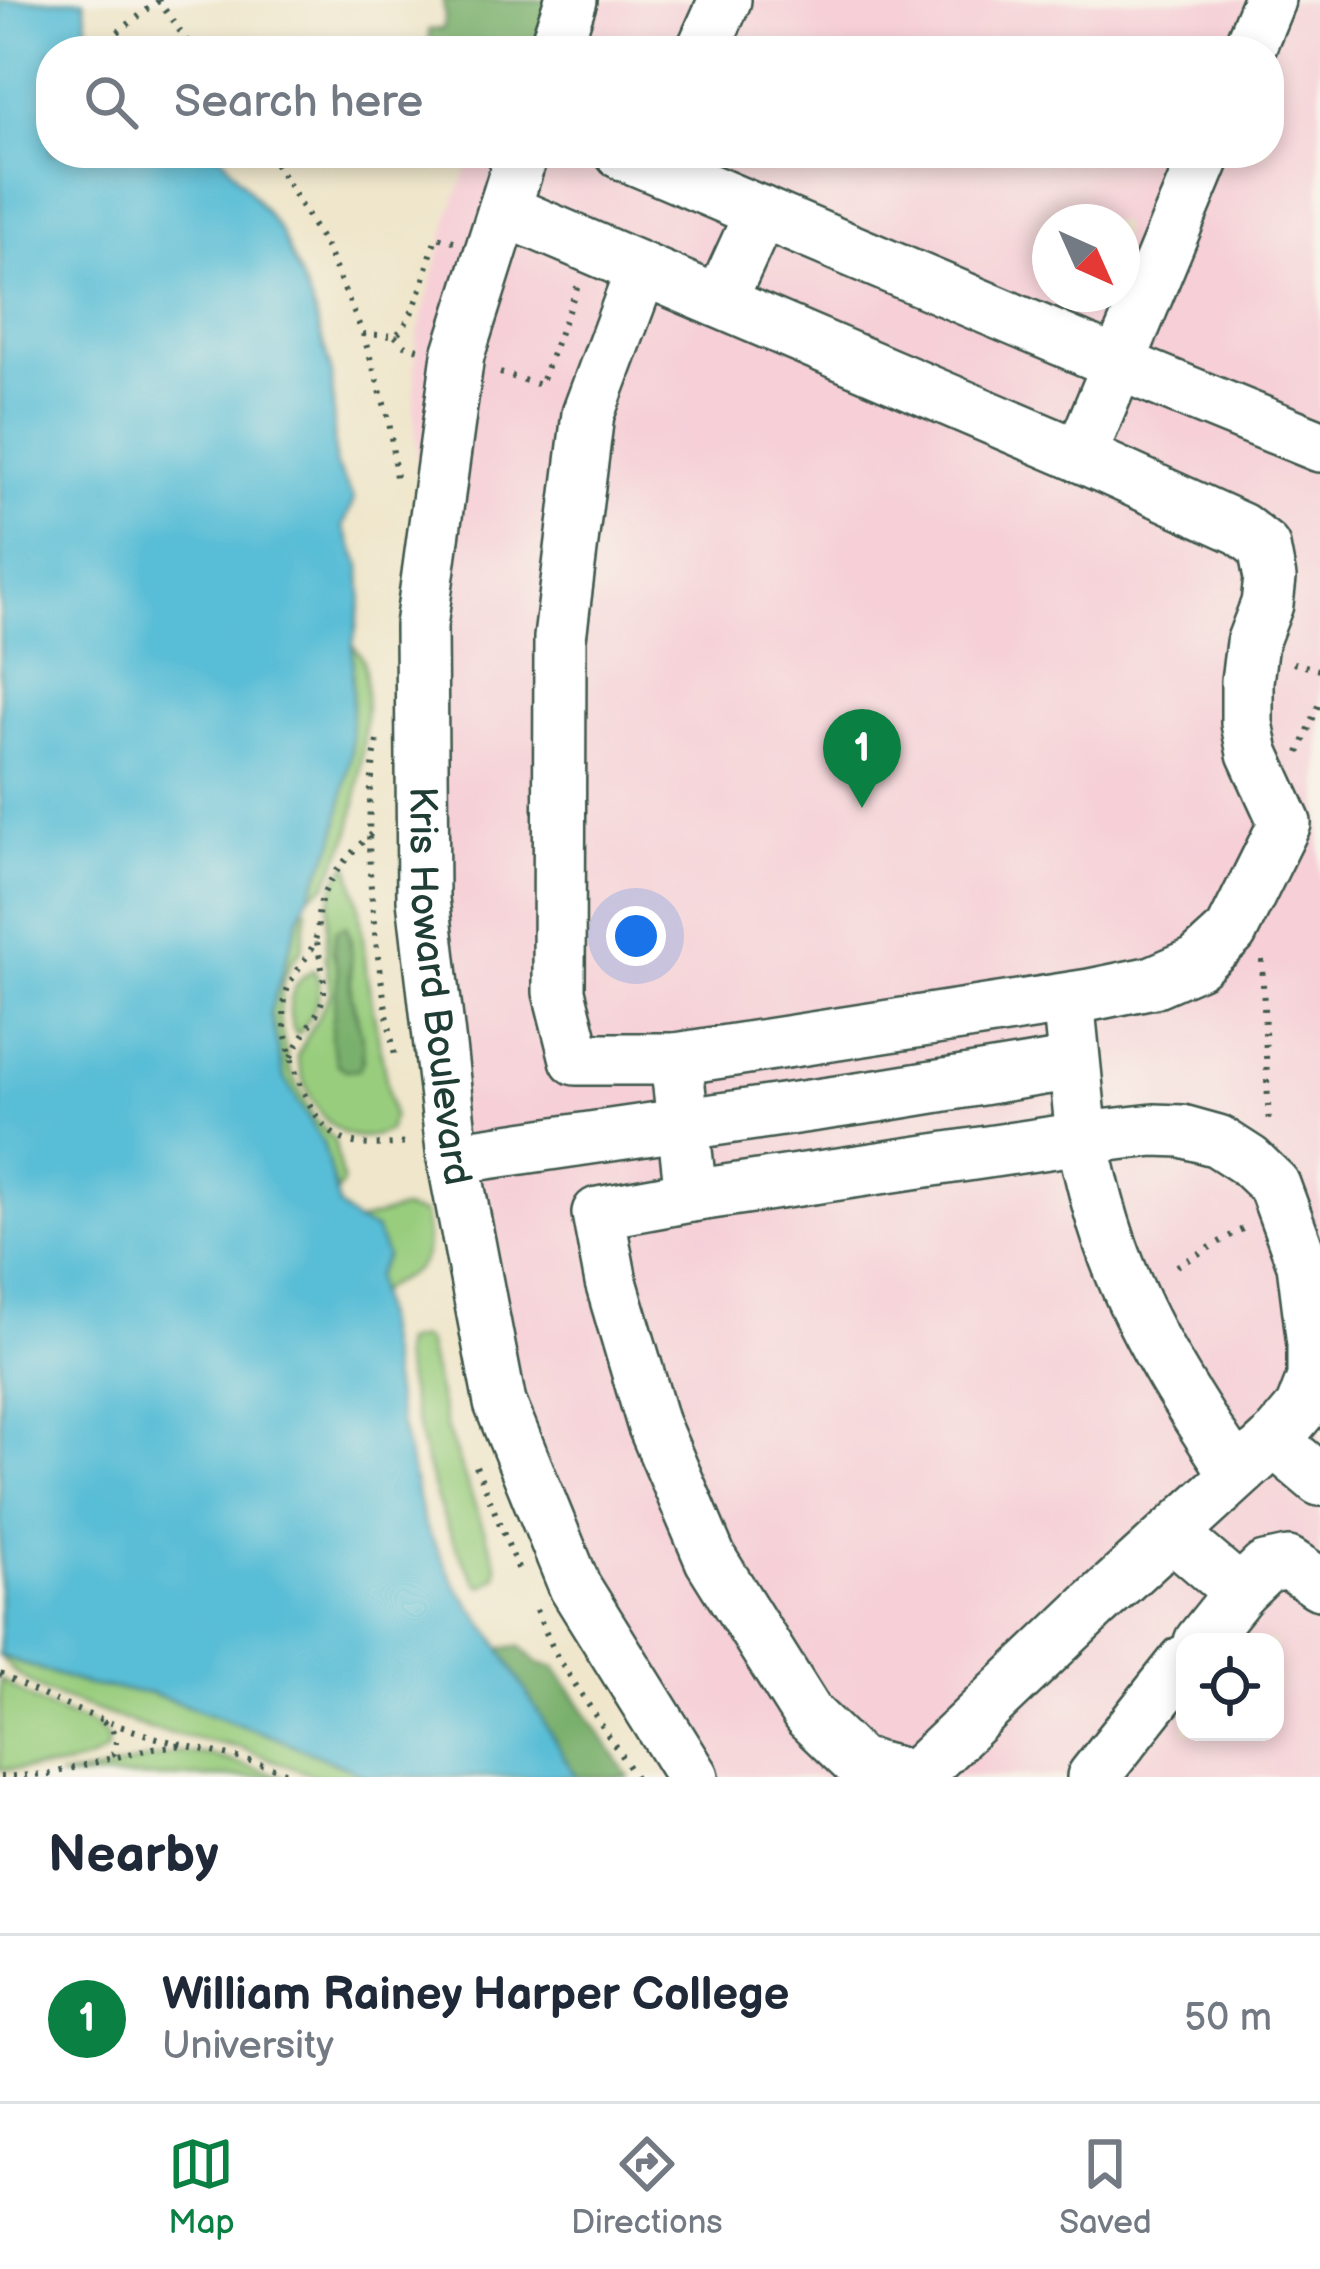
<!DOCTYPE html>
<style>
:root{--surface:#fff;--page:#f6f6f7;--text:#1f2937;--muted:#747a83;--line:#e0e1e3;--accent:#0b8043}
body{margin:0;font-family:"Balsamiq Sans",sans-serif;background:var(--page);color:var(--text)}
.controls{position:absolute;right:36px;bottom:36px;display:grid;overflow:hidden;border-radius:24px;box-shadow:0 6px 18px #0003}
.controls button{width:108px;height:108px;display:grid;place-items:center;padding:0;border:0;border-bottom:3px solid var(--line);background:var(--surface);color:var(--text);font:60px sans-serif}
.compass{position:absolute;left:1032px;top:204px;width:108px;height:108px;border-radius:50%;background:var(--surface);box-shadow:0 6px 18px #0003;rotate:135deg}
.you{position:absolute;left:636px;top:936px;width:42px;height:42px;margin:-30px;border:9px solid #fff;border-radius:50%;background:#1a73e8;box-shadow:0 0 0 18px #1a73e833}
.badge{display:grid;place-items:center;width:78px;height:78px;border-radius:50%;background:var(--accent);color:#fff;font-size:39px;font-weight:700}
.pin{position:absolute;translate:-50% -99px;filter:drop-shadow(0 3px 6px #0008)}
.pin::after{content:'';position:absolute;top:63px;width:42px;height:36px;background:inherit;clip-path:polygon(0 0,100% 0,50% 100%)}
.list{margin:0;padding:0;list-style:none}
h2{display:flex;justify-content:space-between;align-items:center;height:156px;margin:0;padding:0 48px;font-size:51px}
h2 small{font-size:39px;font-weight:400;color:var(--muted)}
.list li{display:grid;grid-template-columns:78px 1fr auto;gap:36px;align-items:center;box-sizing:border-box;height:168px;padding:0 48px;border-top:3px solid var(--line)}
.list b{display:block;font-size:45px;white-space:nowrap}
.list p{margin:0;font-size:39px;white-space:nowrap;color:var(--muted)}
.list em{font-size:39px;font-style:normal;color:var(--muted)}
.icon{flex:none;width:66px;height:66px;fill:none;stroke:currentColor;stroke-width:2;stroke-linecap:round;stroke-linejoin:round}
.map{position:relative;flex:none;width:1320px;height:1777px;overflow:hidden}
.search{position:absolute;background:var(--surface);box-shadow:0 6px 18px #0003;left:36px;right:36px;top:36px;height:132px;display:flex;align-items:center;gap:30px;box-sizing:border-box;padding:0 42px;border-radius:48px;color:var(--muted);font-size:45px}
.sheet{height:324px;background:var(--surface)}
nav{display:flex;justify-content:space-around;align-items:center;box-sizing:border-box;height:168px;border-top:3px solid var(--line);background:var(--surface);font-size:33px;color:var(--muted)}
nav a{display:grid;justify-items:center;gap:6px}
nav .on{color:var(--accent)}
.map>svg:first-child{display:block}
.built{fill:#f6cfd7;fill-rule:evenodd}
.green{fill:#99cd7e;stroke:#5c8559;stroke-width:3;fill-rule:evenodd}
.forest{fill:#7ab06d;stroke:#4c7650;stroke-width:3}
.water{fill:#58bdd6;stroke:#3c7d85;stroke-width:3}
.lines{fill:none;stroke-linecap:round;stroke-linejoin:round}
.minor-casing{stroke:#3e564b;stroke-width:56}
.path{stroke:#3e564b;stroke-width:6;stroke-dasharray:3 9;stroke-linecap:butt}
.minor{stroke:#fff;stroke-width:51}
.labels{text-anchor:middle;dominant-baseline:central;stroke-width:9;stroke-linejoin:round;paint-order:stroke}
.street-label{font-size:39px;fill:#1f3d34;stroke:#f7f3e8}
</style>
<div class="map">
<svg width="1320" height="1777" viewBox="0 0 1320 1777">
<rect width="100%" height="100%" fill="#f7f3e8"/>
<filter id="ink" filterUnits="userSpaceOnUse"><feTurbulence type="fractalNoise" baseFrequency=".00833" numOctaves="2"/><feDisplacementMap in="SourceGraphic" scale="24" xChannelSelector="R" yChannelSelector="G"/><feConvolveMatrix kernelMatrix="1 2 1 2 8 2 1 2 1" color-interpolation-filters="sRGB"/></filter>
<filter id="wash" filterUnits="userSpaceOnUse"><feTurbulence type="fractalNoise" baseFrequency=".004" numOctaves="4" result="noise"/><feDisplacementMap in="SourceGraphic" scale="48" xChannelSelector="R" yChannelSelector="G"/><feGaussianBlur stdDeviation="2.7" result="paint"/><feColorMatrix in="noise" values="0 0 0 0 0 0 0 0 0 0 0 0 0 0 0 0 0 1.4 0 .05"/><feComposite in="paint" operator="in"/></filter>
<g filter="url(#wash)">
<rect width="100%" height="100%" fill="#efe6cb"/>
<path class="built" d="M532,0H1320V1777H668L472,1345L414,411L416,340L450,213L473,153H1269V51H512ZM1050,222H1122V294H1050ZM1185,1642H1275V1732H1185Z"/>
<path class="green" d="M353,644C355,647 362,657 363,660C372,690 358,801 350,832C345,852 332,865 327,884L309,895L335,841L351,752Z
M349,864L359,903L367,977L393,1117L388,1131C333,1155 307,1100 297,1056L330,994L326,960L329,904L339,874ZM346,926L351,938V996L357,1015L364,1061L336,1005L338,973L333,951L336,931Z
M303,908L307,909L302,949L291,963L283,982L279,1019L289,1068L314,1119L334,1140L343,1183L336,1193L323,1143L284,1077L270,1012Z
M314,970C327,993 312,1013 300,1033L296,1034C284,1011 290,980 314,970Z
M402,1209L424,1214C428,1241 432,1263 404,1277C394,1283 387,1284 378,1293L375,1277L356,1222Z
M420,1338L426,1342L447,1430L497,1565V1576L484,1586L478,1584C432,1517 420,1434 401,1356L403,1342Z
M0,1656L88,1685L154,1694L277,1738L369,1777H317L242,1748L150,1729L47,1693L13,1671Z
M0,1679C20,1692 41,1706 63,1714C81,1721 94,1721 107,1737V1750C83,1769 30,1770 0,1769Z
M177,1752L210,1755L285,1777H58L100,1772Z"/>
<path class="forest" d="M443,0H549L535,51H430L429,30L443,29L445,19Z
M346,926C355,948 348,971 351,994C354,1017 371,1046 359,1069L346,1070L337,1064L331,1038L338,973L333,951L336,930Z
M520,1646L538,1663L555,1667L629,1777H576L500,1648Z"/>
<path class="water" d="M0,0H84L88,32L104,51H51V153H220L280,231L312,305L332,374L335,464L354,499L343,527L361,565L362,597L353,644L351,752L335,841L301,912L270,1012L284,1077L323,1143L339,1206L356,1222L375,1229L386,1256L375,1277L396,1405L424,1523L456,1586L492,1634L576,1777H369L277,1738L154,1694L88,1685L0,1656Z"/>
</g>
<g filter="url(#ink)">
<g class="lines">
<defs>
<g id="minor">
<path d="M554,51L571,0"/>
<path d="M702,51L725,0"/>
<path d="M1248,51L1269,0"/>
<path id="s1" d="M522,153L458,355L421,626L423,899L453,1158L500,1403L575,1587L693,1777"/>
<path d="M621,153L1119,364L1320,446"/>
<path d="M504,210L1080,456L1206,153"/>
<path d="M642,269L588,414L560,638L559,992L576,1059H676"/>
<path d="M720,302L761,212"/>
<path d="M1068,999L1082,1138L691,1196L676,1059L1090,995L1153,982L1197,963L1231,932L1285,823L1253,753L1247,723V681L1252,643L1267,604L1270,578L1264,547L1241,529L1080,456"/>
<path d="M453,1158L878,1096L1073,1064"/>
<path d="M691,1196L598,1213L611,1282L653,1424L711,1560L808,1715L858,1763L913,1777"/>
<path d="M1274,1441L1320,1480"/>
<path d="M1172,1534L1240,1592L1265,1568L1288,1563L1320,1584"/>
<path d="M1200,1642L1240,1592"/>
<path d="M914,1777L1093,1606L1274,1441L1301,1409L1313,1378V1344L1303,1264L1274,1185L1249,1161L1218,1141L1182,1131L1154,1130L1082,1138C1092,1183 1103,1229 1121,1272C1150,1344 1193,1410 1236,1474"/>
<path d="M1093,1777L1185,1661"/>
</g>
</defs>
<use href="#minor" class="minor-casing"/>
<path class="path" d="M158,0L194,51
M118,32L160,0
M269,153L327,249L363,334L389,420L396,478
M363,334L395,336C417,318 427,265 436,237L454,241
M395,336L405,345L418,349
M500,373L540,385L578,285
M1293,663L1320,670
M377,741C359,841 375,957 395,1056
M1299,753L1320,701
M371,834C349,854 325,880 319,909C317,918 319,928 316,937C310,958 291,973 286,994C277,1031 303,1117 338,1137C358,1149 388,1144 411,1143
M1262,960L1269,1126
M292,1057C300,1035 321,1016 324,992C325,976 319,957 317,941
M1177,1266L1246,1227
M476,1466L521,1576
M536,1610L555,1653L635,1777
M0,1674C44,1697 90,1717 138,1732C191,1750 247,1756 299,1777
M103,1722C116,1731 118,1738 114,1753L106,1758
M0,1777L49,1774L153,1748L185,1745"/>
<use href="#minor" class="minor"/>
</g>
</g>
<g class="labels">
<g class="street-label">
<text stroke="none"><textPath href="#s1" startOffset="846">Kris Howard Boulevard</textPath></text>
</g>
</g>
</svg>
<div class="controls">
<button><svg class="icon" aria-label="locate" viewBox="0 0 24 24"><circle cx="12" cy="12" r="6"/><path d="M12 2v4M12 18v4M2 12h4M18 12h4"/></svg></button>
</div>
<svg class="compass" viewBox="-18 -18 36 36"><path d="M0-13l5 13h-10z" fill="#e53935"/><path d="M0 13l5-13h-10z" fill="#747a83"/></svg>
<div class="you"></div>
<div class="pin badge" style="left:862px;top:808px">1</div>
<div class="search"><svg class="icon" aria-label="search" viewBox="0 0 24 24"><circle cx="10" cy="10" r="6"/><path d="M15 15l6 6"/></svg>Search here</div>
</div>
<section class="sheet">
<h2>Nearby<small></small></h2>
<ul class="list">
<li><span class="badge">1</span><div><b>William Rainey Harper College</b><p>University</p></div><em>50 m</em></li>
</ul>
</section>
<nav>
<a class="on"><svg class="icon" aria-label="map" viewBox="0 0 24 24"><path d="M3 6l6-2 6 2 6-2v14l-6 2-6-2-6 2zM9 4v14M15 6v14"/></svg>Map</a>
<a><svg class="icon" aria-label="directions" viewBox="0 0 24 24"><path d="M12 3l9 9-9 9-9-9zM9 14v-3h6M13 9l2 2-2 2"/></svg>Directions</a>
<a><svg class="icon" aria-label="saved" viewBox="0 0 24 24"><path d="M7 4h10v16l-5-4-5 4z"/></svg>Saved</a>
</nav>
